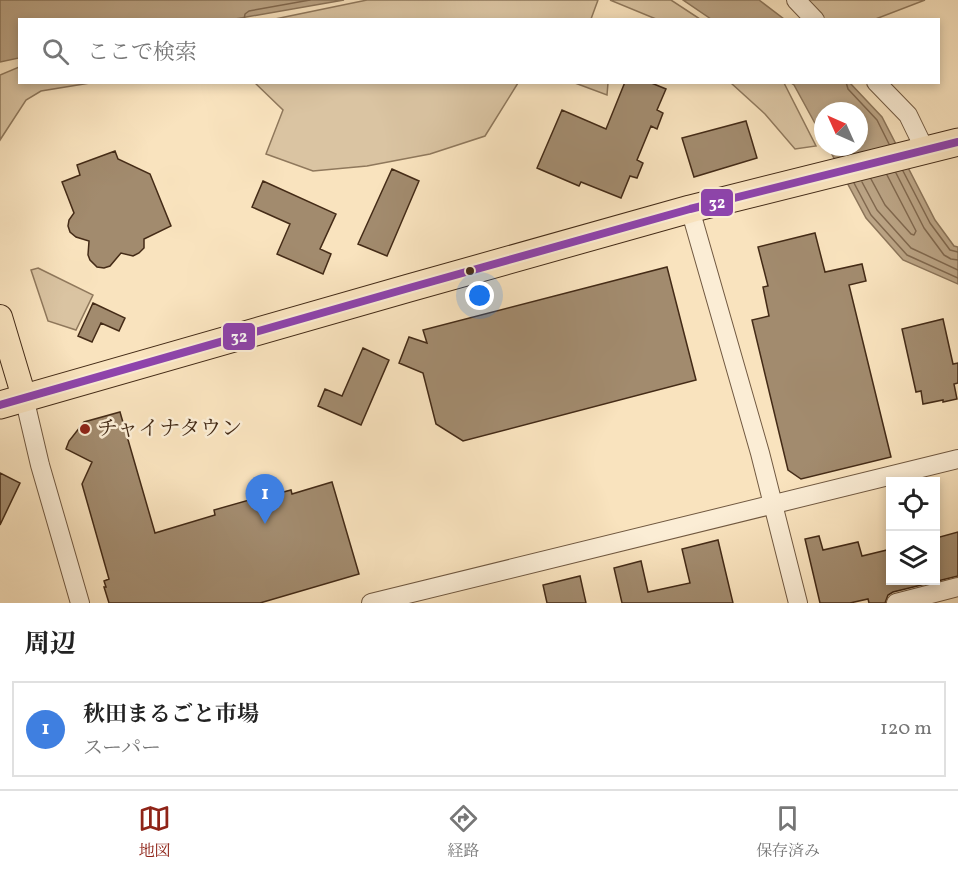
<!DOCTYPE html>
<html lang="ja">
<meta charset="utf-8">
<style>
:root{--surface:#fff;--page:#f2f2f2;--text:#222;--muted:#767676;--line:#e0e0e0;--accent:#8f2418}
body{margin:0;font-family:Vollkorn,"Noto Serif JP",serif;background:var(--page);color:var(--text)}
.controls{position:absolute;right:18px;bottom:18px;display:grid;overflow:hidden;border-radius:0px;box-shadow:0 3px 9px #0003}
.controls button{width:54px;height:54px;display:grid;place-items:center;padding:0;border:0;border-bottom:2px solid var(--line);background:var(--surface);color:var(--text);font:30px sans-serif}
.compass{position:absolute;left:814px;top:102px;width:54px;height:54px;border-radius:50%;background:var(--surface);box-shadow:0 3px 9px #0003;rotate:315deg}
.you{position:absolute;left:480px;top:296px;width:21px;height:21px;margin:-15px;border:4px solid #fff;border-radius:50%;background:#1a73e8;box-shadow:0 0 0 9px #1a73e833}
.badge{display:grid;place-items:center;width:39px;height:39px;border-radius:50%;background:var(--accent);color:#fff;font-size:20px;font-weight:700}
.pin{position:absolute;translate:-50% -50px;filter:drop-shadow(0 2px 3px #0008)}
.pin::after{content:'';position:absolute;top:32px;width:21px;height:18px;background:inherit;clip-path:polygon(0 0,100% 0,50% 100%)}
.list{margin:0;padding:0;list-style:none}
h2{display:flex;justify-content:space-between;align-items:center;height:78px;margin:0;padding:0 24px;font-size:26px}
h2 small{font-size:20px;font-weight:400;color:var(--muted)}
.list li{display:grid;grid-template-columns:39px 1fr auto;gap:18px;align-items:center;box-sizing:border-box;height:96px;margin:0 12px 12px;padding:0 12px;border:2px solid var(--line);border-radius:0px}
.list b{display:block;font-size:22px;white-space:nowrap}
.list p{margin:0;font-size:20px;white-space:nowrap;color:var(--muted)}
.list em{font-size:20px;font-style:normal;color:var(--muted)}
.icon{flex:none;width:33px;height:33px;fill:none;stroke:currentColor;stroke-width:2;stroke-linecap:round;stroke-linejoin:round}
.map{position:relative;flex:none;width:958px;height:603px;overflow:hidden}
.search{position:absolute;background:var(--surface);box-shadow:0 3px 9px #0003;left:18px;right:18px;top:18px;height:66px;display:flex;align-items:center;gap:15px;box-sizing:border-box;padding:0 21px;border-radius:0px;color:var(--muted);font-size:22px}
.sheet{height:186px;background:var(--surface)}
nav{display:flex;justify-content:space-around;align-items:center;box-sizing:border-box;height:84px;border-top:2px solid var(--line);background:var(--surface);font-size:16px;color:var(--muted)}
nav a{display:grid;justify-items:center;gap:3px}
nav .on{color:var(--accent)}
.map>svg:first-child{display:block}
.green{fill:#dac4a2;stroke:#8f785c;stroke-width:1.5}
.water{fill:#bba485;stroke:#8b7459;stroke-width:1.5}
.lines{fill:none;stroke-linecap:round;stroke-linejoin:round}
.shore{stroke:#80684e;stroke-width:1.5}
.building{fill:#a28b6e;stroke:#442b17;stroke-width:1.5}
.minor-casing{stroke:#715941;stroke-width:20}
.major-casing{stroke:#442b17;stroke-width:26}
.highway-casing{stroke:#442b17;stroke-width:29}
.minor{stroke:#fbedd5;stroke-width:18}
.major{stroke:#f9e3be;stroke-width:24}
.highway{stroke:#f9e3be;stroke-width:27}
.bus-1-casing{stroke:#fbedd5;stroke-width:12}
.bus-1{stroke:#8e44ad;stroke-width:8}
.bus-dot{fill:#442b17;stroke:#fbedd5;stroke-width:2}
.poi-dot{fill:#8f2418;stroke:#fbedd5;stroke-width:2}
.labels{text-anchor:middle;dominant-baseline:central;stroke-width:5;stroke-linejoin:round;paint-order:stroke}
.poi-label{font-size:21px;fill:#442b17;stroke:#fbedd5;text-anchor:start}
.line-badge{stroke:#fbedd5;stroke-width:2}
.badge-label{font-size:16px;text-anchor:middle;font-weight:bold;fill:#fff}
</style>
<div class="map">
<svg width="958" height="603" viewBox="0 0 958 603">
<rect width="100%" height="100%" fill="#f9e3be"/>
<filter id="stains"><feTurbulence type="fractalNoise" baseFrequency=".00333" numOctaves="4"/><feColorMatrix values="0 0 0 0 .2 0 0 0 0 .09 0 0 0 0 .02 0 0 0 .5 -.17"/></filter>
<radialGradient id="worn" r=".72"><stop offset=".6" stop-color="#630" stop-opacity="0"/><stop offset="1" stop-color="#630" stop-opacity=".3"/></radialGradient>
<path class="green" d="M367,0H598L591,19H275Z
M610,0H671L700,19H656Z
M802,0H925L873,20L822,19Z
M19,67L20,82L90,83L41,91L26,100L0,140V75Z
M255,83H518L485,136L430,154L367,166L313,171L266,154L283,110Z
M575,83H608L607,95Z
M731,83H784L816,146L795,149L765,114Z
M38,268L93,295L76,330L48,321L31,270Z"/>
<path class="water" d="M0,0H344L235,19L20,20L19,58L0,62Z
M683,0H759L784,19H711Z
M791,83H850L882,117L935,220L954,246L958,247V284L903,260L866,218L828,147H859V111H823V138L794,85Z"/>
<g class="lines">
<path class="shore" d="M244,20L245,14L249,11L310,0
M846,82L848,89L877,120L889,144
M903,171L930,223L950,250L958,252
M896,173L924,228L944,255L951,259L958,260
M871,179L885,205L911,234L914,235L916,231L887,175
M862,182L877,210L911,248L958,270
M854,183L871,215L907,255L958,278"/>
</g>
<path class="building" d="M625,82H649L666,89L657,110L663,113L657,129L651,126L637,160L643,163L637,178L630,176L621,198L581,182L579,186L537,168L562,110L606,129Z
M746,121L757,158L694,177L682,138Z
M115,151L118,159L150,174L171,226L144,239V248L139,253L133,256L121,253L110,266L104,268L97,267L90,260L88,255L89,241L76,237L70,232L68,226L69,220L74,213L62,182L80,175L77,165Z
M392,169L419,181L387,256L358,244Z
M263,181L336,214L320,249L331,254L323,274L277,254L290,224L252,207Z
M815,233L825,272L862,264L866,281L849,285L891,457L801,479L788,470L752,320L769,316L763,287L768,286L758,247Z
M667,267L696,380L463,441L436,424L423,373L399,363L409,337L427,343L423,330Z
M93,303L125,318L119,331L101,323L92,342L78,336Z
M943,319L953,364L958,363V383L954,384L957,399L943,402V400L923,404L921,391L916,392L902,329Z
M363,348L389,360L361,425L318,406L325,389L342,396Z
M120,412L155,533L215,515L214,510L249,500L250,501L291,490L292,494L332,482L359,574L260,603H109L104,587H106L104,581L109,579L82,484L92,462L66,449L69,441L84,422Z
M0,473L20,483L0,525Z
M958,532V576L893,592L888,595L885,603H869L868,599L850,603H820L805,539L819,536L823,550L858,542L862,556L891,549V580H936V538Z
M718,540L733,603H622L614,568L641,561L648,592L690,583L682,549Z
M580,576L586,603H547L543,585Z"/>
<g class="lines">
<defs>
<path id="minor" d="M796,0L815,20
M876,82L908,115L925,150
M690,209L760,453L798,603
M24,397L40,465L80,603
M371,603L958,459
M896,603L958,587"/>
<path id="major" d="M0,317L24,397"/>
<path id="highway" d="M0,405L409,288L690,209L958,142"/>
</defs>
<use href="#minor" class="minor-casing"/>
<use href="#major" class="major-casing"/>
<use href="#highway" class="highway-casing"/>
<use href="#minor" class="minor"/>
<use href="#major" class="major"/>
<use href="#highway" class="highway"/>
<defs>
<path id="bus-1" d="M0,405L409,288L690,209L958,142"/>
</defs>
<use href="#bus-1" class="bus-1-casing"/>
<use href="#bus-1" class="bus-1"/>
</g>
<circle class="bus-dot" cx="470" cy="271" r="5"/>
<circle class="poi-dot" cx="85" cy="429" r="6"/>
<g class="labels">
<g class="poi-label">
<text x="97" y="429">チャイナタウン</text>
</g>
</g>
<g class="line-badge">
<rect x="700" y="188" width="34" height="29" rx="6" fill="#8e44ad"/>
<rect x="222" y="322" width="34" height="29" rx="6" fill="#8e44ad"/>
</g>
<g class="badge-label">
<text x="717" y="208">32</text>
<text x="239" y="342">32</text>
</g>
<rect width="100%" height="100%" filter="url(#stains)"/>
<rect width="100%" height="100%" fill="url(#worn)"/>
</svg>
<div class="controls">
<button><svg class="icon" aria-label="locate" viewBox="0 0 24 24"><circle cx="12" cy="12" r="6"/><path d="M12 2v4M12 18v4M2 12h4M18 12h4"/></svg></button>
<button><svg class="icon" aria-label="layers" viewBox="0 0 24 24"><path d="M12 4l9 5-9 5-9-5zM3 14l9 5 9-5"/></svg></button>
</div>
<svg class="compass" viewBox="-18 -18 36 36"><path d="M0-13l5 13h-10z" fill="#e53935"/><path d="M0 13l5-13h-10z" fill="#767676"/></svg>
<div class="you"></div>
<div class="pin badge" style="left:265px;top:524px;background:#3f7fe0">1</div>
<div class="search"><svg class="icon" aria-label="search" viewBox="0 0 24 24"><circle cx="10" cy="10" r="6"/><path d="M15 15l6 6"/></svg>ここで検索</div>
</div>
<section class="sheet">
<h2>周辺<small></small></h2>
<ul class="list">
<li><span class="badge" style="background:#3f7fe0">1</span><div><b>秋田まるごと市場</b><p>スーパー</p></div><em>120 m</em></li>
</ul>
</section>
<nav>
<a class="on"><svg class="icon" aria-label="map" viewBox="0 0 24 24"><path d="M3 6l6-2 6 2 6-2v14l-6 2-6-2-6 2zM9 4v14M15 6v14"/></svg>地図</a>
<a><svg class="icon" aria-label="directions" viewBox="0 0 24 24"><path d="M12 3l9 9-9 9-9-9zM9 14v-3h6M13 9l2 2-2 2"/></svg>経路</a>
<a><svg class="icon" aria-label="saved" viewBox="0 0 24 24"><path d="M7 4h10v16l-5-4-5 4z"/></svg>保存済み</a>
</nav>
